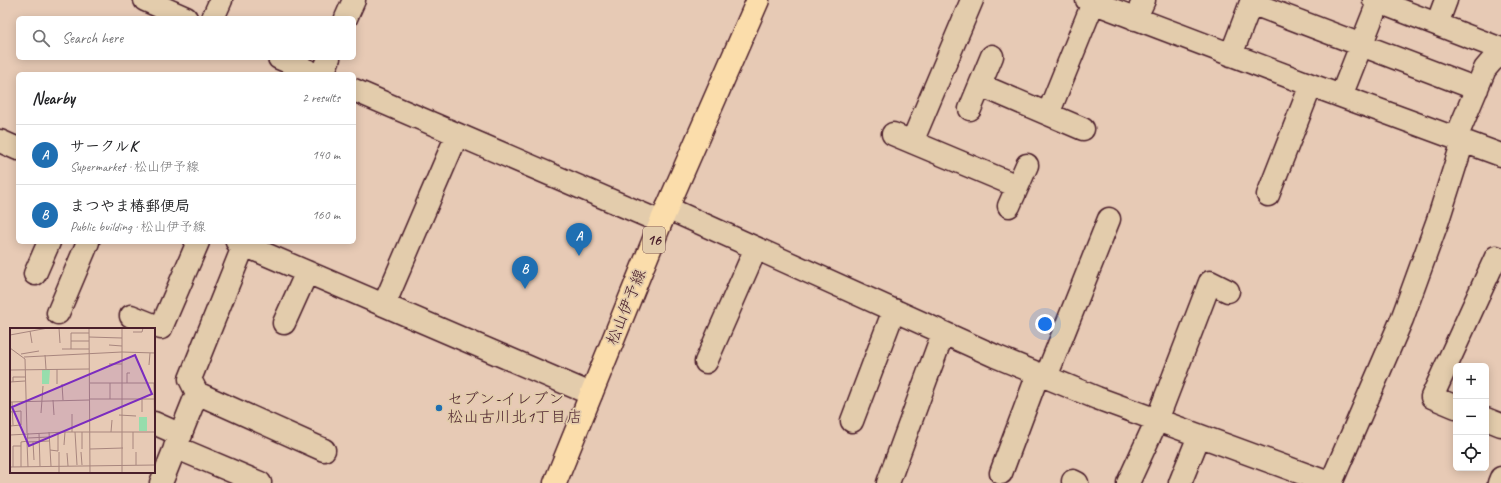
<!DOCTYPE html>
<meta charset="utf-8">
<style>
:root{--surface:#fff;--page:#f6f6f6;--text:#202124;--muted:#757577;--line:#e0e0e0;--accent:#1f6fb2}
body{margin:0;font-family:Caveat,"Klee One",sans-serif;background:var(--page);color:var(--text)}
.controls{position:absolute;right:12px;bottom:12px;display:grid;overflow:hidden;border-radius:6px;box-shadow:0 2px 10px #0003}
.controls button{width:36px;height:36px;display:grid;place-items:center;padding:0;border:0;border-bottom:1px solid var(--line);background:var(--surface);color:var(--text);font:20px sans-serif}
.you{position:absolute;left:1045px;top:324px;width:14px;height:14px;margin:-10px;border:3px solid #fff;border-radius:50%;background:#1a73e8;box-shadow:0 0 0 6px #1a73e833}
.badge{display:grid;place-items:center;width:26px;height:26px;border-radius:50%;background:var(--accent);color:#fff;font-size:13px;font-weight:700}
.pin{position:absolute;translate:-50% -33px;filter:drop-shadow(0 1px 2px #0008)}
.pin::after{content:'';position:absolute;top:21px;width:14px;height:12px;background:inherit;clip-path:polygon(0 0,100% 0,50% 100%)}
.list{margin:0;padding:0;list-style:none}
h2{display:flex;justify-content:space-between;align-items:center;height:52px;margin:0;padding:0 16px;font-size:17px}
h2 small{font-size:13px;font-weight:400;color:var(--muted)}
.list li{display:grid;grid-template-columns:26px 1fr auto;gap:12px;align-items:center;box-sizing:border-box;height:60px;padding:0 16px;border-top:1px solid var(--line)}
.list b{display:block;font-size:15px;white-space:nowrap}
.list p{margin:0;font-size:13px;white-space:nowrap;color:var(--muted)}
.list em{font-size:13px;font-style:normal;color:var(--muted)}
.icon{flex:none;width:22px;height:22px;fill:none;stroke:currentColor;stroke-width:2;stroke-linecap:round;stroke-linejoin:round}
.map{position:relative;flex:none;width:1501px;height:483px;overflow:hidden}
.search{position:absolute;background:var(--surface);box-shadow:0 2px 10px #0003;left:16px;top:16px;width:340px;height:44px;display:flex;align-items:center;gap:10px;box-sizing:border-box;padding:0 14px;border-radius:6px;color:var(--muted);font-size:15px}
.panel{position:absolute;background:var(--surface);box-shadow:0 2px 10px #0003;left:16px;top:72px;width:340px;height:172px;border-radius:6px}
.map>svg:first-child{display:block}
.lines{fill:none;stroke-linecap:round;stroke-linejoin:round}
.street-casing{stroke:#4a1f2b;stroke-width:25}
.primary-casing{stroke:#4a1f2b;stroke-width:25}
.street{stroke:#e3ccac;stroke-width:22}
.primary{stroke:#fbddab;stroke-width:22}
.poi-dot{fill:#1f6fb2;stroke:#e3ccac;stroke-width:1.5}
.labels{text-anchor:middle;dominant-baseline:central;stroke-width:3.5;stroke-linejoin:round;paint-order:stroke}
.shield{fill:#e3ccac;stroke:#785352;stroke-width:1}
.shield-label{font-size:15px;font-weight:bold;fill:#4a1f2b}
.street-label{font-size:16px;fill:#4a1f2b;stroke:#e3ccac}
.poi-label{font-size:16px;fill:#4a1f2b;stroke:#e3ccac;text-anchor:start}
.inset-road{fill:none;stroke:#a8867e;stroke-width:1}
.view{fill:#7b2cbf;fill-opacity:0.15;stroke:#7b2cbf;stroke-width:2}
.inset-edge{fill:none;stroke:#4a1f2b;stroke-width:2}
</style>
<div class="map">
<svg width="1501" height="483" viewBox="0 0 1501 483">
<rect width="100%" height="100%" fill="#e7cab5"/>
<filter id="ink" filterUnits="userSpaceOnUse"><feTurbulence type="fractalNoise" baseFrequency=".025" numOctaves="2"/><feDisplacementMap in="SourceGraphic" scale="8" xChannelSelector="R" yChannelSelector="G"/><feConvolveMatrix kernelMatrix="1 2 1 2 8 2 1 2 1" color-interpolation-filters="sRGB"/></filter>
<g filter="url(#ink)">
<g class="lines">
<defs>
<path id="street" d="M145,0L186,18
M1087,0L1311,85L1501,155
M1374,0L1501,49
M1251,3L1477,89
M213,18L221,0
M346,18L354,0
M1135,19L1144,0
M1437,24L1446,0
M1231,55L1252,0
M279,58L316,74
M323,74L329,58
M980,85L1083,129
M354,90L661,222
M1341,96L1379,0
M970,109L992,56
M1048,114L1093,3
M893,134L1017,186
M1456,138L1485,69L1491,62L1501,53
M0,141L18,149
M912,142L972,0
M1268,195L1311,85
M1009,206L1027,165
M667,208L995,356L1097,398L1329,483
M237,242L591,394
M35,274L49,242
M384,305L457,135
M58,313L88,242
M131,316L161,328L198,242
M284,323L307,272
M706,362L756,248
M1046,377L1109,219
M197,393L324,450
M1456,407L1432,397L1496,257L1501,259
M1486,419L1501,425
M852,421L894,310
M154,423L181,435
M175,447L260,483
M1001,473L1038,374
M1073,481L1077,483
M161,483L197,393L190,379L245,242
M888,483L943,333
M1128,483L1157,420L1210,282L1228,291
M1180,483L1199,436
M1331,483L1402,319L1438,220L1463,141
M1499,483L1501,478"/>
<path id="primary" d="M555,483L661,222L758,0"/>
</defs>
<use href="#street" class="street-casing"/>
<use href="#primary" class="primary-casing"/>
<use href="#street" class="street"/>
<use href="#primary" class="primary"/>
</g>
</g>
<circle class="poi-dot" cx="439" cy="408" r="4"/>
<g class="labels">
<rect class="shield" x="643" y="227" width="22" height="26" rx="3"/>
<g class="shield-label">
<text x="654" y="240">16</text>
</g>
<g class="street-label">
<text transform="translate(626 307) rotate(-68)">松山伊予線</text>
</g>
<g class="poi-label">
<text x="447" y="399">セブン-イレブン<tspan x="447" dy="18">松山古川北1丁目店</tspan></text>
</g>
</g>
<g transform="translate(10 328)">
<rect width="145" height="145" fill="#e7cab5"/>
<path d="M32,42H40L39,56H32ZM129,89H137V103H129Z" fill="#96ddac"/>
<path class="inset-road" d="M49,0L50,15M79,0L80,145M112,0V145M20,3L22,15M123,4H132L133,0M0,7L38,0M79,9L112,10M61,13H79M99,17L112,18M0,20L15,31L17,105M52,21H79M61,21V5H79M11,26L29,23M35,27L36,41M14,29L112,24L145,25M99,36H112M139,37L140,25M47,41V56M0,42L79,41M0,54L15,53M3,54V49H15M80,55H145M117,55V45H120M144,55L145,127M52,56L53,72M80,71H145M100,71V55M132,71V84M43,72L44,87M0,74L79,72M2,74L3,97M0,84L11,83V97L0,98M31,85L33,58M62,86V104M109,87L126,88M39,104L41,138M65,104L67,137M72,104V121M101,104L102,92M123,104V121M18,105L17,114L39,113M29,105L30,138M0,107L55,104H145M18,110L39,109M17,114L18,139M23,114L24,132M54,117L55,104M80,121L113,120M40,122L48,123V104M49,124V145M71,124L72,137M126,124V137M57,125L58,138M0,139L145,137M3,139V118H11M11,139V114L18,113"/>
<path class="view" d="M125,27L142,66L19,118L2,79Z"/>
<rect width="145" height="145" class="inset-edge"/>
</g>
</svg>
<div class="controls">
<button>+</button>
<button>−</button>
<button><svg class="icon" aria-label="locate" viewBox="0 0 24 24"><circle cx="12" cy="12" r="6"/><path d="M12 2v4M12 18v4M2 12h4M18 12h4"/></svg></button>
</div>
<div class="you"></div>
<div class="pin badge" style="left:579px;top:256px">A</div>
<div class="pin badge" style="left:525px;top:289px">B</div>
<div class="search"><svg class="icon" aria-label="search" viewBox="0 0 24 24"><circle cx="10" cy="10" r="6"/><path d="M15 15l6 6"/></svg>Search here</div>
<section class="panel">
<h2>Nearby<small>2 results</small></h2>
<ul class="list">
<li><span class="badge">A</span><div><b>サークルK</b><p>Supermarket · 松山伊予線</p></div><em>140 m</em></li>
<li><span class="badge">B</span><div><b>まつやま椿郵便局</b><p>Public building · 松山伊予線</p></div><em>160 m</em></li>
</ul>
</section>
</div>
